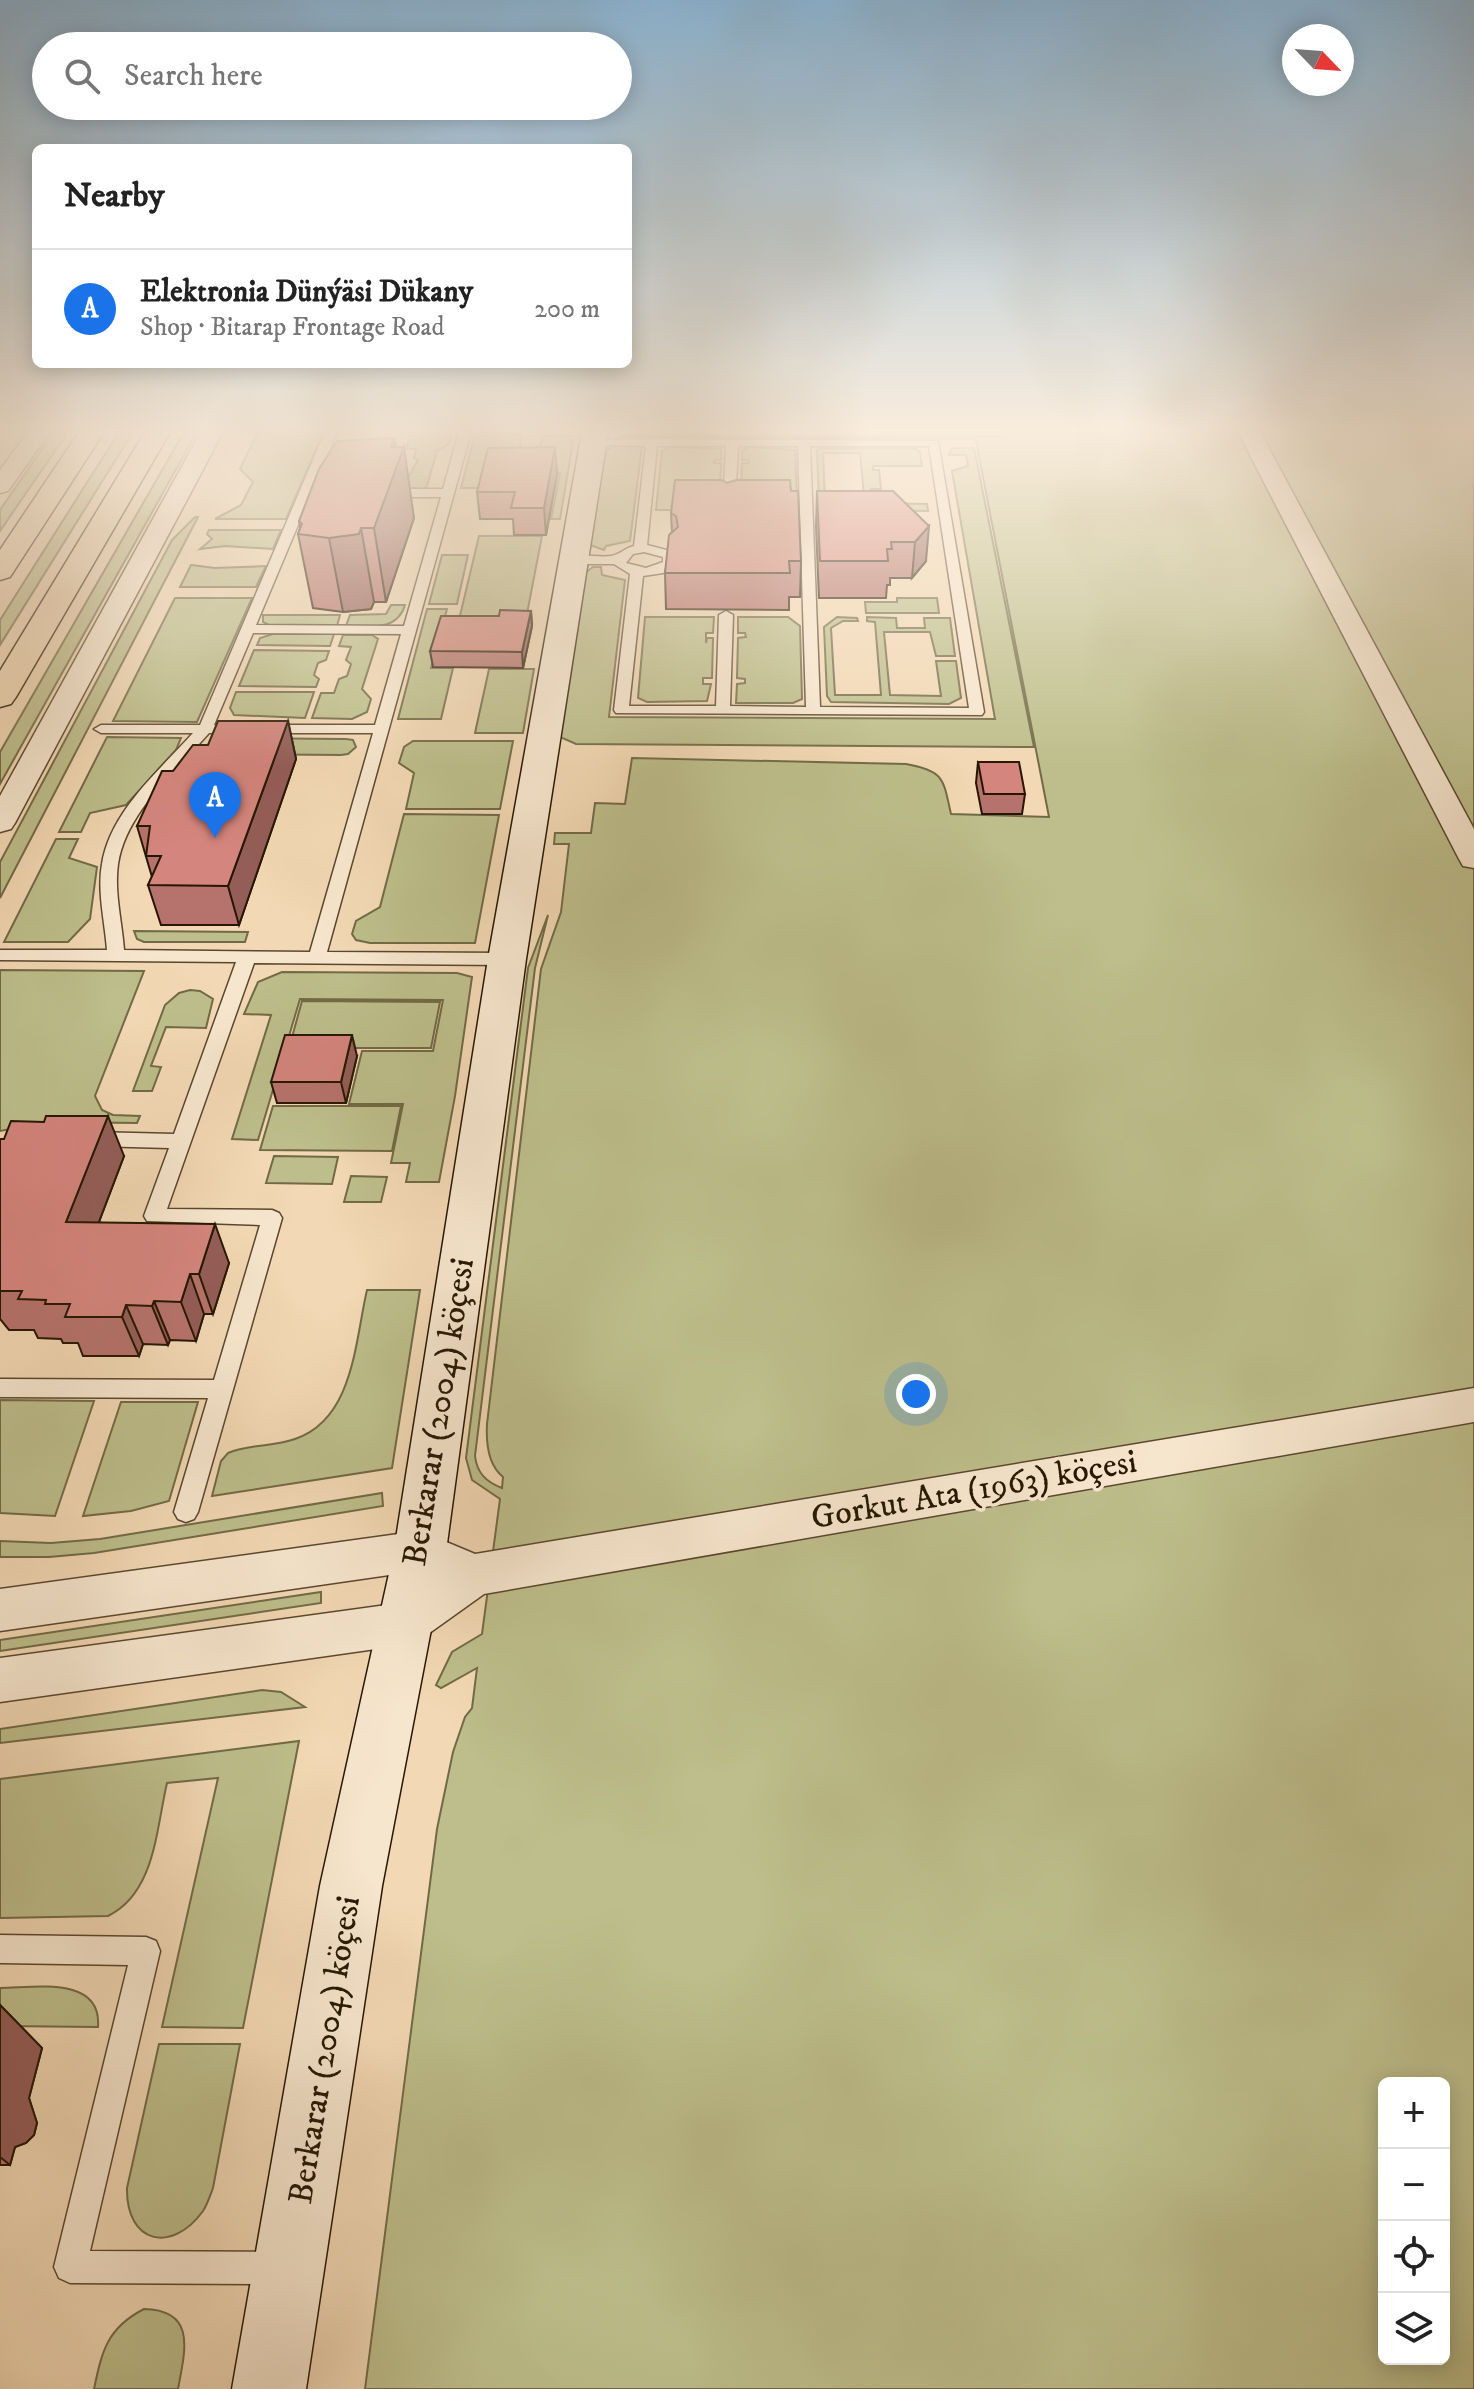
<!DOCTYPE html>
<meta charset="utf-8">
<style>
:root{--surface:#fff;--page:#f6f6f6;--text:#222;--muted:#767676;--line:#e0e0e0;--accent:#1a73e8}
body{margin:0;font-family:"IM FELL DW Pica",serif;background:var(--page);color:var(--text)}
.controls{position:absolute;right:24px;bottom:24px;display:grid;overflow:hidden;border-radius:12px;box-shadow:0 4px 20px #0003}
.controls button{width:72px;height:72px;display:grid;place-items:center;padding:0;border:0;border-bottom:2px solid var(--line);background:var(--surface);color:var(--text);font:40px sans-serif}
.compass{position:absolute;left:1282px;top:24px;width:72px;height:72px;border-radius:50%;background:var(--surface);box-shadow:0 4px 20px #0003;rotate:115deg}
.you{position:absolute;left:916px;top:1394px;width:28px;height:28px;margin:-20px;border:6px solid #fff;border-radius:50%;background:#1a73e8;box-shadow:0 0 0 12px #1a73e833}
.badge{display:grid;place-items:center;width:52px;height:52px;border-radius:50%;background:var(--accent);color:#fff;font-size:26px;font-weight:700}
.pin{position:absolute;translate:-50% -66px;filter:drop-shadow(0 2px 4px #0008)}
.pin::after{content:'';position:absolute;top:42px;width:28px;height:24px;background:inherit;clip-path:polygon(0 0,100% 0,50% 100%)}
.list{margin:0;padding:0;list-style:none}
h2{display:flex;justify-content:space-between;align-items:center;height:104px;margin:0;padding:0 32px;font-size:34px}
h2 small{font-size:26px;font-weight:400;color:var(--muted)}
.list li{display:grid;grid-template-columns:52px 1fr auto;gap:24px;align-items:center;box-sizing:border-box;height:120px;padding:0 32px;border-top:2px solid var(--line)}
.list b{display:block;font-size:30px;white-space:nowrap}
.list p{margin:0;font-size:26px;white-space:nowrap;color:var(--muted)}
.list em{font-size:26px;font-style:normal;color:var(--muted)}
.icon{flex:none;width:44px;height:44px;fill:none;stroke:currentColor;stroke-width:2;stroke-linecap:round;stroke-linejoin:round}
.map{position:relative;flex:none;width:1474px;height:2389px;overflow:hidden}
.search{position:absolute;background:var(--surface);box-shadow:0 4px 20px #0003;left:32px;top:32px;width:600px;height:88px;display:flex;align-items:center;gap:20px;box-sizing:border-box;padding:0 28px;border-radius:44px;color:var(--muted);font-size:30px}
.panel{position:absolute;background:var(--surface);box-shadow:0 4px 20px #0003;left:32px;top:144px;width:600px;height:224px;border-radius:12px}
.map>svg:first-child{display:block}
.green{fill:#bdbe8b;stroke:#726a46;stroke-width:2;fill-rule:evenodd}
.lines{fill:none;stroke-linecap:round;stroke-linejoin:round}
.lane-casing{stroke:#5a472e;stroke-width:3}
.street-casing{stroke:#5a472e;stroke-width:3}
.secondary-casing{stroke:#271702;stroke-width:3}
.primary-casing{stroke:#271702;stroke-width:3}
.lane{fill:#f7e6ce;fill-rule:evenodd}
.street{fill:#f7e6ce;fill-rule:evenodd}
.secondary{fill:#f7e6ce;fill-rule:evenodd}
.primary{fill:#f2d8b4;fill-rule:evenodd}
.wall{fill:#b6726c;stroke:#271702;stroke-width:2}
.shaded-wall{fill:#945d58;stroke:#271702;stroke-width:2}
.building{fill:#d4857d;stroke:#271702;stroke-width:2}
.labels{text-anchor:middle;dominant-baseline:central;stroke-width:7;stroke-linejoin:round;paint-order:stroke}
.street-label{font-size:34px;fill:#271702;stroke:#f7e6ce}
</style>
<div class="map">
<svg width="1474" height="2389" viewBox="0 0 1474 2389">
<rect width="100%" height="100%" fill="#f2d8b4"/>
<filter id="stains"><feTurbulence type="fractalNoise" baseFrequency=".0025" numOctaves="4"/><feColorMatrix values="0 0 0 0 .2 0 0 0 0 .09 0 0 0 0 .02 0 0 0 .5 -.17"/></filter>
<radialGradient id="worn" r=".72"><stop offset=".6" stop-color="#630" stop-opacity="0"/><stop offset="1" stop-color="#630" stop-opacity=".3"/></radialGradient>
<path class="green" d="M54,432H68L0,531V510Z
M119,432H133L0,645V620Z
M184,432H197L0,784V752Z
M258,432H318L322,435L286,519H215L241,505L253,482L240,469Z
M482,432L522,435L515,473L485,488H461L474,438Z
M1004,432H1474V2389H365L437,1829L453,1752L465,1717L472,1708L477,1668L441,1688L436,1685L452,1652L482,1634L500,1499L472,1480L466,1458L528,968L548,915L535,968L475,1456C477,1473 486,1482 502,1488L503,1477C488,1465 486,1442 487,1424L541,969L561,912L569,844H554L555,833H591L595,803L625,804L632,758L906,764C945,771 943,779 951,814L1049,817L975,436H1005ZM1384,2083H1444V2359H1384Z
M411,433H445L451,436L449,444L437,451L427,486L423,489L324,481H406L418,460L414,458L416,449H406Z
M621,435L972,437V439L620,437Z
M542,436H574L560,519H551L560,473H534Z
M614,446H642L630,541L606,546L604,550L590,545L604,452Z
M671,447L721,449V460H715L714,463H721L719,510H656L662,451Z
M749,447L795,450L797,503L741,493L742,463H749L748,460H742V451Z
M822,448L916,449L920,452L922,466H873V470H879L881,489H871L872,503L927,504L928,511L858,510L865,507L860,453H823L825,501L819,503L817,450Z
M952,448H974L1034,747L576,744L560,737L585,573L593,567H601L602,575L625,580L609,717L995,719L952,471L968,466L966,455H949Z
M195,517H198L0,898V862L172,540Z
M209,530H281L273,549L225,546L200,549L212,539L207,534Z
M479,536H542L525,624H458Z
M442,555H468L457,604H429Z
M191,565L215,568L266,566L256,587H180Z
M175,598H252L197,722L113,721Z
M897,598H937L939,613H866L865,602H897Z
M391,605H405C397,632 369,626 346,626L350,615L386,614Z
M427,609H447L431,668H453L441,719H398Z
M263,615H340L337,626H271L263,622Z
M645,617H714L713,633H706V643L707,638H713L712,678H703V684H711L707,701L647,702L638,698Z
M738,617H788L800,626L802,699L793,703H736L737,684L745,683V679L737,678L738,638L746,637L745,633H738Z
M837,617L857,618L858,621H843L831,628L835,695H881L875,622L867,621V617L896,618L897,628H925L924,618H950L955,656H936L930,632H884L890,695L941,696L936,661H956L961,698L949,704L831,702L827,696L824,627Z
M273,634H334L330,646L257,645L260,638Z
M343,635H372L378,639L362,689L371,699L367,712L352,719L312,718L321,693H334L339,679L347,676L351,664L346,660L351,647L339,646Z
M254,650L329,651L326,660L318,663L314,675L319,679L316,687L239,686Z
M489,669H534L523,733H475Z
M236,692H314L305,718L234,715L230,708Z
M107,737L181,738L176,750L126,805L90,813L81,832H59Z
M236,738L346,739L353,740L356,747L348,754L341,755L216,754Z
M413,741H513L500,809H406L414,773L399,763L404,747Z
M404,814L499,815L475,943H370L356,940L352,934L356,921L380,907Z
M56,839H78L69,858L97,867L90,919L68,942H4Z
M134,931L248,932L245,942H144L137,939Z
M0,970L144,971L95,1096L102,1110L113,1115L140,1116L137,1123L47,1122L0,1131Z
M282,972L457,973L472,977L455,1096L439,1182H406L410,1163H391L403,1104H349L362,1051H433L443,1000L300,999L258,1140L232,1139L271,1015L244,1014L258,982Z
M190,990L200,991L213,999L206,1028L166,1027L151,1066L161,1067L152,1091H133L165,1005L179,993Z
M302,1001L440,1002L431,1048H289Z
M273,1106H401L392,1151L260,1150Z
M274,1156L338,1157L332,1184L266,1183Z
M351,1176L387,1177L381,1202H344Z
M367,1290H420L392,1468L212,1496L221,1461L228,1453C249,1444 273,1447 295,1439C354,1419 355,1341 367,1290Z
M0,1400L94,1401L55,1516L0,1513Z
M121,1402H198L169,1501L131,1511L83,1516Z
M382,1493L383,1506L94,1553L49,1557H0V1541L51,1543L100,1539Z
M321,1592V1603L0,1651V1640Z
M262,1690L281,1692L305,1707L0,1743V1729Z
M299,1741L243,2028L162,2027L218,1778L167,1783C156,1830 155,1893 108,1916L0,1918V1779Z
M0,1988C34,1988 102,1975 98,2027L0,2026Z
M159,2044H240L213,2188C210,2196 207,2205 203,2211C172,2254 126,2244 127,2188Z
M144,2309C197,2310 185,2351 178,2389H94C102,2351 107,2328 144,2309Z"/>
<g class="lines">
<defs>
<path id="lane" d="M325,432H337L256,625L404,626L441,497H383L377,493L383,489H443L459,432H471L327,952L507,953L516,959L507,965L254,963L167,1209L272,1210L279,1213L282,1218L198,1512L194,1519L186,1522L178,1519L174,1512L208,1398L0,1397V1379L214,1380L260,1225L147,1221L144,1216L169,1148L93,1146L83,1139L93,1132L174,1134L236,962L0,960V950H107C105,922 97,892 102,864C110,812 159,771 193,733H101L94,729L101,725H200ZM253,633L401,634L375,725H214ZM209,733H373L310,952L124,950C122,922 114,892 118,864C126,812 176,771 209,733Z
M653,439L938,441L984,712L982,715L616,713L614,710L630,574L614,564H573L567,560C578,552 596,558 611,556C619,555 625,548 634,546L646,446L593,445L587,442L589,440ZM657,446H726L723,506L729,510L735,506L738,446H798L806,707L730,706L733,615L726,611L719,615L716,706H629L643,576L663,573L676,563L674,552L647,545ZM810,446H929L969,708L820,707ZM644,552L663,557V562L646,568L626,563L633,554Z
M0,1935L146,1937L156,1941L160,1951L90,2251L281,2252L292,2257L297,2268L292,2279L281,2284L70,2283L59,2278L54,2267L128,1965L0,1963Z"/>
<path id="street" d="M28,432H50L8,491L0,493V470Z
M201,432H223L15,823L11,829L0,832V796Z
M1238,432H1260L1474,829V868L1463,866L1459,859Z
M1474,1388V1422L484,1594L421,1639L404,1645L0,1702V1658L394,1604L432,1578L417,1571L0,1631V1589L420,1531L475,1554Z"/>
<path id="secondary" d="M582,432H608L526,959L446,1551L382,1886L306,2389H232L320,1886L394,1551L488,959Z"/>
<path id="primary" d="M79,432H104L10,577L0,580V550Z
M145,432H170L16,697L11,704L0,707V671Z"/>
</defs>
<use href="#lane" class="lane-casing"/>
<use href="#street" class="street-casing"/>
<use href="#secondary" class="secondary-casing"/>
<use href="#primary" class="primary-casing"/>
<use href="#lane" class="lane"/>
<use href="#street" class="street"/>
<use href="#secondary" class="secondary"/>
<use href="#primary" class="primary"/>
</g>
<path class="wall" d="M394,438L414,518L386,602H374L371,609L343,612L313,608L298,534L300,528L299,521Z
M557,474L546,535H514L513,519H480L477,492Z
M727,483L791,491L801,561L800,597H789V610L666,609L665,573L672,533L671,513Z
M817,491H893L926,561L912,578H890V585H887L886,598H819L816,526Z
M531,611L532,626L523,668L433,667L430,651L499,616Z
M288,721L296,759L239,925H161L148,885L152,877L137,826L173,771L208,745Z
M978,762L1025,794L1022,814H982L976,783Z
M357,1056L346,1103H277L271,1082Z
M0,1139L124,1156L99,1222L229,1263L213,1314H204L196,1341L170,1340L168,1345L143,1344L139,1356H83L78,1343H63L61,1339L38,1338L34,1330H9L0,1319Z
M0,2005L42,2048L29,2098L37,2123L34,2135L26,2143L15,2147L10,2165H0Z"/>
<path class="shaded-wall" d="M394,438L398,462L404,447L414,518L386,602L374,528L391,447Z
M555,447L557,474L546,535L544,508Z
M929,526L926,561L912,578L915,542Z
M361,528L374,602L371,609L343,612L329,538Z
M531,611L532,626L523,668L522,652Z
M288,721L296,759L239,925L228,886Z
M352,1035L357,1056L346,1103L341,1082Z
M108,1116L124,1156L84,1261L66,1222Z
M215,1224L229,1263L213,1314L199,1274Z
M190,1274L204,1314L196,1341L181,1302Z
M154,1301L170,1340L168,1345L152,1306Z
M126,1305L143,1344L139,1356L122,1317Z
M0,2005L42,2048L29,2098L37,2123L34,2135L26,2143L15,2147L10,2165L0,2157Z"/>
<path class="building" d="M394,438L391,447H404L374,528H361L359,534L329,538L298,534L302,524L299,521L319,469L337,441Z
M555,447L544,508H511L515,492H477L488,448Z
M675,480H722L727,483L736,480H790L791,491H798L801,561H789L790,573H665L669,535L678,527L676,516L671,513Z
M817,491H893L929,526L915,542H891L892,549H887L888,561H820Z
M500,610L531,611L522,652L430,651L441,616H499Z
M218,721H288L228,886L148,885L161,856H146L150,826H137L162,771H173L193,745H208Z
M978,762H1019L1025,794H984Z
M285,1035H352L341,1082H271Z
M46,1116H108L66,1222L215,1224L199,1274H190L181,1302L154,1301L152,1306L126,1305L122,1317H65L70,1304H45L46,1300L18,1299L22,1291H0V1139H4L11,1121L44,1122Z"/>
<linearGradient id="sky" x2="0" y2="1"><stop stop-color="#8bb5d5"/><stop offset="0.56" stop-color="#f9eddd"/><stop offset="1" stop-color="#f9eddd" stop-opacity="0"/></linearGradient>
<rect width="1474" height="767" fill="url(#sky)"/>
<g class="labels">
<g class="street-label">
<text transform="translate(439 1412) rotate(-81)">Berkarar (2004) köçesi</text>
<text transform="translate(974 1490) rotate(-10)">Gorkut Ata (1963) köçesi</text>
<text transform="translate(325 2050) rotate(-81)">Berkarar (2004) köçesi</text>
</g>
</g>
<rect width="100%" height="100%" filter="url(#stains)"/>
<rect width="100%" height="100%" fill="url(#worn)"/>
</svg>
<div class="controls">
<button>+</button>
<button>−</button>
<button><svg class="icon" aria-label="locate" viewBox="0 0 24 24"><circle cx="12" cy="12" r="6"/><path d="M12 2v4M12 18v4M2 12h4M18 12h4"/></svg></button>
<button><svg class="icon" aria-label="layers" viewBox="0 0 24 24"><path d="M12 4l9 5-9 5-9-5zM3 14l9 5 9-5"/></svg></button>
</div>
<svg class="compass" viewBox="-18 -18 36 36"><path d="M0-13l5 13h-10z" fill="#e53935"/><path d="M0 13l5-13h-10z" fill="#767676"/></svg>
<div class="you"></div>
<div class="pin badge" style="left:215px;top:838px">A</div>
<div class="search"><svg class="icon" aria-label="search" viewBox="0 0 24 24"><circle cx="10" cy="10" r="6"/><path d="M15 15l6 6"/></svg>Search here</div>
<section class="panel">
<h2>Nearby<small></small></h2>
<ul class="list">
<li><span class="badge">A</span><div><b>Elektronia Dünýäsi Dükany</b><p>Shop · Bitarap Frontage Road</p></div><em>200 m</em></li>
</ul>
</section>
</div>
